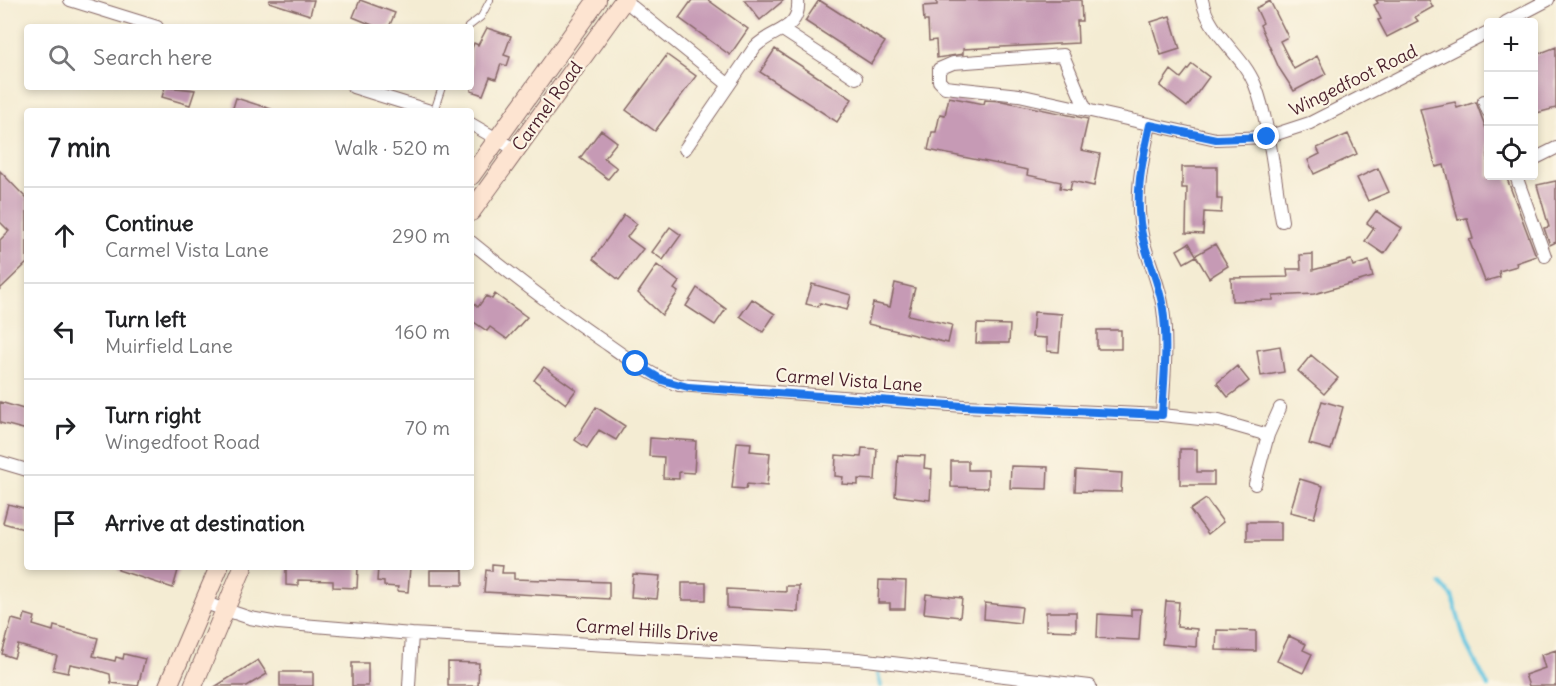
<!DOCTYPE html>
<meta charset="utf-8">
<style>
:root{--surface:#fff;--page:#f6f6f6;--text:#202124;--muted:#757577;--line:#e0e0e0}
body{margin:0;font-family:Delius,sans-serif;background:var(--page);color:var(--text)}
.controls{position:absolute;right:18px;top:18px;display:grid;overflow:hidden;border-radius:6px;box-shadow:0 3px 9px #0003}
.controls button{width:54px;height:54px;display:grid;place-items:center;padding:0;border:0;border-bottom:2px solid var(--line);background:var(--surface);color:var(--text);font:30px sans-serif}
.stop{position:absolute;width:18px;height:18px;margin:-14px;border:4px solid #1a73e8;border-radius:50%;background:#fff}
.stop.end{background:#1a73e8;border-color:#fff;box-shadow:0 2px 6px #0008}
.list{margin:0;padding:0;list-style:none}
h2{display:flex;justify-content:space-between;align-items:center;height:78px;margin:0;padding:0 24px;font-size:26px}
h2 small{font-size:20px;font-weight:400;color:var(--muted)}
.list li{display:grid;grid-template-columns:39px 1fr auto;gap:18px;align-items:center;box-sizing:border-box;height:96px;padding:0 24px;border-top:2px solid var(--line)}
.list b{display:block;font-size:22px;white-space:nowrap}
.list p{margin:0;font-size:20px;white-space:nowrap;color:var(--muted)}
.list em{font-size:20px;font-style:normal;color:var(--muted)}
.icon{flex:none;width:33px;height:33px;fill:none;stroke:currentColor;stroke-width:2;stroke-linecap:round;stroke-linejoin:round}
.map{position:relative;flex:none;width:1556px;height:686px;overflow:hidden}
.search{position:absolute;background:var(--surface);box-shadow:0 3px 9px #0003;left:24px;top:24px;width:450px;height:66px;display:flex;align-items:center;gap:15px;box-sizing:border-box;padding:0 21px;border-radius:6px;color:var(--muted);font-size:22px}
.panel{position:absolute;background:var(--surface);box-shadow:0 3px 9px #0003;left:24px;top:108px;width:450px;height:462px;border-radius:6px}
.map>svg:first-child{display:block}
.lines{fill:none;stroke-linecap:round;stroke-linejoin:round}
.stream{stroke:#64c6e2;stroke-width:4}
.building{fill:#c69ab5}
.service-casing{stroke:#866766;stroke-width:8}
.minor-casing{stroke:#866766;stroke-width:14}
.secondary-casing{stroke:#866766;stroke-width:20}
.service{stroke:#fff;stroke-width:6}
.minor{stroke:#fff;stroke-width:12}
.secondary{stroke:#fde4d1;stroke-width:18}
.route{stroke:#1a73e8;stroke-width:8}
.labels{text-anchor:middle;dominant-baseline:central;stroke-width:4.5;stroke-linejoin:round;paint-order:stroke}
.street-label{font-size:18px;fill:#4a1f2b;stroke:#fcf5e5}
</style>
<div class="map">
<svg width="1556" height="686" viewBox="0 0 1556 686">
<rect width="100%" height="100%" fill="#fcf5e5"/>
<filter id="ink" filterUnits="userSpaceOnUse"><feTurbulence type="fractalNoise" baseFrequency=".0167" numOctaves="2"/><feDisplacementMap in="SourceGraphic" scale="12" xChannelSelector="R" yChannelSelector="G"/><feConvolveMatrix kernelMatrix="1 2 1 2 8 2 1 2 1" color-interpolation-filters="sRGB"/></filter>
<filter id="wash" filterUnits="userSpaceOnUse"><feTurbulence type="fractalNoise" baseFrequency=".008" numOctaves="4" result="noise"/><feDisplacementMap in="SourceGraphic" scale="24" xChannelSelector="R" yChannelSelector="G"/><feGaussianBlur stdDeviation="1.35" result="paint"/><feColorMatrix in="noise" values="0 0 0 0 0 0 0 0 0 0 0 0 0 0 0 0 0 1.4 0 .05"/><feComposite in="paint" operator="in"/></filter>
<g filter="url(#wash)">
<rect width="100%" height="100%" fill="#f4ecd3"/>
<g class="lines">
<path class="stream" d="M1441,584L1452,596L1466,644L1488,686
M878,674L881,686"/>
</g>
<g id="blocks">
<path class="building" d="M270,0H314L310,15L269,2Z
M360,0L395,13L389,27H377L353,17Z
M692,0H708L748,29L730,55L679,18Z
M744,0H784L760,20Z
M819,0L885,42L871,64L805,21Z
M937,0H1081L1082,21H1077L1078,43L963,49V54L937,58L936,40L929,41L928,21H924L923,6L937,5Z
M1376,0H1429L1433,7L1415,17L1418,21L1387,37L1378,20L1381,19L1374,5L1378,3Z
M1270,1L1288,37L1280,41L1294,69L1317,56L1326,74L1294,91L1279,68L1260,25L1263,23L1256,8Z
M1170,16L1180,49L1161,55L1151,22Z
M487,28L511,36L504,55L510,57L507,66L501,64L496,79L490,77L483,95L471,91V51L474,43L478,45Z
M1556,47V108L1533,114V56Z
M775,49L852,99L837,122L760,72Z
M667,55L696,76L655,131L626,110Z
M1192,64L1209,77L1187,107L1160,86L1171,70L1181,78Z
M165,87L195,90L190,105L162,97Z
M949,97L984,104L985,100L1002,101L1088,119L1081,150L1100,154L1094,186L1072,181L1070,190L1060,188L1061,182L1027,175L1028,170L928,150L932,132H936L940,114L945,115Z
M236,98L271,109V111H232Z
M1455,102L1457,108L1476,102L1488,134V176H1506L1536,256L1516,263L1517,266L1499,271L1500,277L1485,281L1469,240L1473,239L1467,218L1458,220L1444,165L1436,167L1420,109Z
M601,130L617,142L604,158L617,168L608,179L580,158Z
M1348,134L1357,154L1314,174L1308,160L1320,154L1317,148Z
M1182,167H1217V199H1222L1221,213L1204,212L1203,234L1186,233L1187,188H1182Z
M1378,168L1389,192L1368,201L1357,178Z
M0,171L27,199V263L0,289V240L9,231L0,222Z
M1556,181V242L1550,245L1544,228L1549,227L1537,185Z
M1376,211L1402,228L1384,254L1365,241L1374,228L1367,223Z
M624,215L637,224L627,237L643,249L619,280L593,259Z
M670,227L681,235L663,260L652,252Z
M1189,243L1196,255L1215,244L1228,266L1209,278L1196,256L1184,263L1177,250Z
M1313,254V270L1351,260L1353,266L1369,261L1373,277L1314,294L1273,296V300L1232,301L1231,278L1288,277L1287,269H1301L1300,255Z
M657,265L679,282L674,289L678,292L662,315L638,293Z
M895,283L915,288L908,315L952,325L948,343L868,324L873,303L890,307Z
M812,284L851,295L847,310L820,303L818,307L806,304Z
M697,288L726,309L715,325L686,306Z
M495,294L527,317L507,339L490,327L487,331L471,320V301L478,307L486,296L492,299Z
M752,299L775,314L763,332L740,316Z
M1034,312L1062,314L1059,352L1047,351V338L1032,337Z
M977,324L1010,325L1009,343H976Z
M1097,330H1121V349H1097Z
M1280,346L1284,372L1261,376L1257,350Z
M1311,355L1338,378L1324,394L1298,371Z
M1237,366L1249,381L1228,397L1217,383Z
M544,367L576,390L566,404L534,380Z
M1322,401L1343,407L1331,450L1309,444Z
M0,402L27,410V430L0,423Z
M596,407L625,426L616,440L599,430L587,448L575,440Z
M650,438L696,441L694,473L679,472V479L663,478L664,457L649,456Z
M737,442L751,443L750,451L770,453L767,486L747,484L746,489L732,488Z
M862,448L877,449L875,480L858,479V485L842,484L843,477L835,476L836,455L861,457Z
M1180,449H1197V472H1214V485H1180Z
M898,455L925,456L924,468L932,469L930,500L895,496Z
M951,461H968V470H988V488L951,487Z
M1011,466L1048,467L1047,489L1010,488Z
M1076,470L1122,473L1121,492L1075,491Z
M1300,479L1323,486L1314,518L1290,512Z
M1206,499L1223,522L1208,534L1190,510Z
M8,504L27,509V530L3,523Z
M1247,522H1281V541H1247Z
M492,564L503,565L502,573H514V579L609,582V599L484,592L486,570L492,571Z
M118,567H179L173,588L118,570Z
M286,567H358L357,588L333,587V581L298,580V586L286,585Z
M378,567H410L408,592L397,591L398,587L384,586V582L377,581Z
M430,570H463V585H430Z
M633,574L660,576L657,599L631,597Z
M879,580L906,581L905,609H890V603H878Z
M682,583H706V600H682Z
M786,586H799L798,612L727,608V589L786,592Z
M926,594L962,598L960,617L924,613Z
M1166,601L1179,602L1177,627L1197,629L1196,647L1162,644Z
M985,603L1022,607L1020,623L984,619Z
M1131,609H1141L1139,640L1097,638L1098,614L1131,616Z
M1046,612H1076V631L1046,630Z
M25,614L35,617L33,625L53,631L54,626L98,638L93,656L115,661L116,657L123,659L124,654L145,659L138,686L111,683L110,674L90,668L70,664L68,673L53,670L57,656L18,645L14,658L2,654L12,619L23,622Z
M1217,630L1256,631V651L1216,650Z
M1289,636L1306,644L1303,650L1312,654L1303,673L1277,661Z
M1556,650V686H1529L1525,675L1545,668L1541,655Z
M258,660L267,674L247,686H216Z
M448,662L479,663L478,686H448Z
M352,663H368V686H352Z
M280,672H313V686H280Z"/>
</g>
</g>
<g filter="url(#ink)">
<use href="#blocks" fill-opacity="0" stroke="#866766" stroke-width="1.5"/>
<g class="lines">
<defs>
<path id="service" d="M468,27L481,17L490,0
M434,111L442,87"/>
<path id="minor" d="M70,0L157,27
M624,0L729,85
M1202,0C1209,35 1242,53 1255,85C1269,120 1275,182 1282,221
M1506,22L1548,0
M784,31L856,78
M353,87L430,111
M1484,101L1488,111
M1086,110L1063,55L953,63L939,69V81L945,87L1019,95L1216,139L1267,137L1310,123L1488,32
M471,124L516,150
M1150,125C1141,165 1133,202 1144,243C1150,265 1160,286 1163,309C1168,344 1164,379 1162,415
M685,149L755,47C772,29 801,31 798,0
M1534,159L1556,148
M1516,176L1545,256
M471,242C513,276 556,309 600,339C626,357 650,376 679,385L964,406L1162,415L1219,421L1268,435
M0,462L27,470
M1255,484L1268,435L1280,408
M205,603L250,618L278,623L412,634L858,659L1090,686
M409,686L412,634"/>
<path id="secondary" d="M471,176L597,0
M471,212L624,0
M168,686L219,567
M193,686L243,567"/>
</defs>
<use href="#service" class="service-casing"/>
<use href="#minor" class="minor-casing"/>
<use href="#secondary" class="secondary-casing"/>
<use href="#service" class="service"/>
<use href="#minor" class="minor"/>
<use href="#secondary" class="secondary"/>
</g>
</g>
<g class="lines" filter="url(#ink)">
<path class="route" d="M636,364L662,380L688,387L964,406L1162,415C1164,379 1168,344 1163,309C1160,286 1150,265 1144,243C1133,202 1141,165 1150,125L1216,139L1267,137"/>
</g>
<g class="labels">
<g class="street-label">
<text transform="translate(1353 80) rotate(-26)">Wingedfoot Road</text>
<text transform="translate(547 106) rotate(-54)">Carmel Road</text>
<text transform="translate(849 380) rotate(4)">Carmel Vista Lane</text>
<text transform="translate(647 630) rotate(4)">Carmel Hills Drive</text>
</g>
</g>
</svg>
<div class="controls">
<button>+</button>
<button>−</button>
<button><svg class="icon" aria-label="locate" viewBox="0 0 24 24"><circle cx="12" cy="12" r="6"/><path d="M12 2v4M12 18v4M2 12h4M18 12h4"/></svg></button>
</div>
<div class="stop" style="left:636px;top:364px"></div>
<div class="stop end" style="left:1267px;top:137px"></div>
<div class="search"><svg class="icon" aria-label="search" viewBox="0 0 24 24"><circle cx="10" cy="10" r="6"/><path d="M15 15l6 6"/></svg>Search here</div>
<section class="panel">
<h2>7 min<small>Walk · 520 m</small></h2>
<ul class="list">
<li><svg class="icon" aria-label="ahead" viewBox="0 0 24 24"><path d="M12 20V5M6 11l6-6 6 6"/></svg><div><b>Continue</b><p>Carmel Vista Lane</p></div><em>290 m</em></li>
<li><svg class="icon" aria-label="left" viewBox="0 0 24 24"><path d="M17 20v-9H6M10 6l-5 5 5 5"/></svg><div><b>Turn left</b><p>Muirfield Lane</p></div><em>160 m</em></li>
<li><svg class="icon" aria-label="right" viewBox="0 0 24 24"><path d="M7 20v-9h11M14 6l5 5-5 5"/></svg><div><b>Turn right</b><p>Wingedfoot Road</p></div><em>70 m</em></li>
<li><svg class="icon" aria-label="arrive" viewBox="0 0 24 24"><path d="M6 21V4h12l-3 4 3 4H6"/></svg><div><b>Arrive at destination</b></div></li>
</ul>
</section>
</div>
